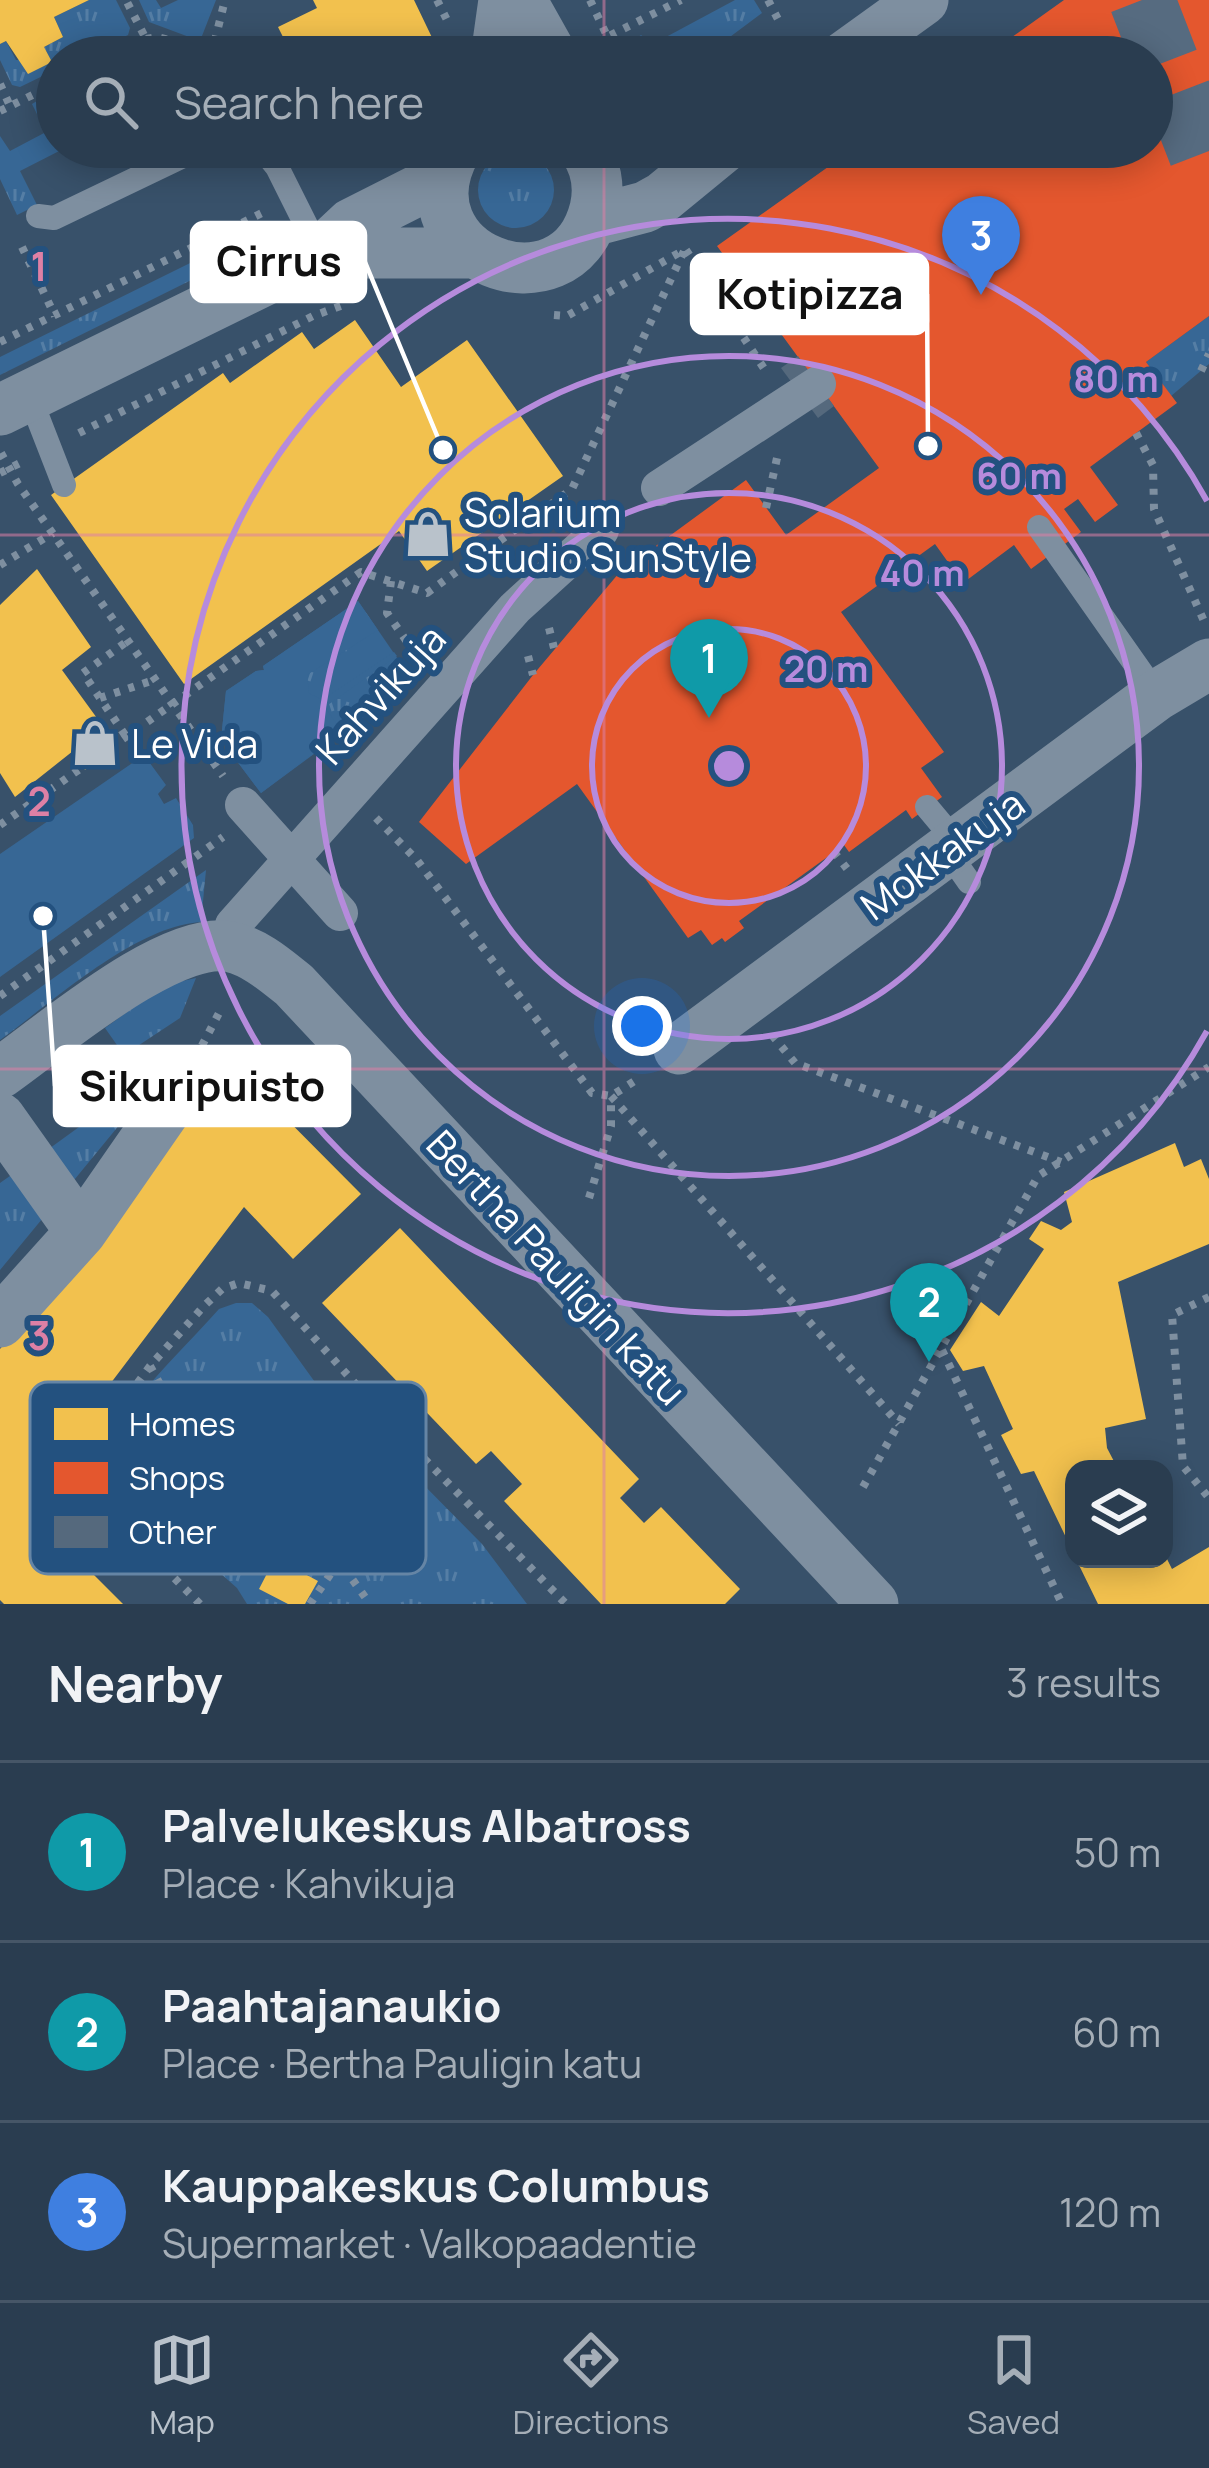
<!DOCTYPE html>
<meta charset="utf-8">
<style>
:root{--surface:#2a3d50;--page:#324457;--text:#f1f3f6;--muted:#a5aeb7;--line:#465667;--accent:#b9c2cb}
body{margin:0;font-family:Manrope,sans-serif;background:var(--page);color:var(--text)}
.controls{position:absolute;right:36px;bottom:36px;display:grid;overflow:hidden;border-radius:24px;box-shadow:0 6px 30px #0003}
.controls button{width:108px;height:108px;display:grid;place-items:center;padding:0;border:0;border-bottom:3px solid var(--line);background:var(--surface);color:var(--text);font:60px sans-serif}
.you{position:absolute;left:642px;top:1026px;width:42px;height:42px;margin:-30px;border:9px solid #fff;border-radius:50%;background:#1a73e8;box-shadow:0 0 0 18px #1a73e833}
.badge{display:grid;place-items:center;width:78px;height:78px;border-radius:50%;background:var(--accent);color:#fff;font-size:39px;font-weight:700}
.pin{position:absolute;translate:-50% -99px;filter:drop-shadow(0 3px 6px #0008)}
.pin::after{content:'';position:absolute;top:63px;width:42px;height:36px;background:inherit;clip-path:polygon(0 0,100% 0,50% 100%)}
.list{margin:0;padding:0;list-style:none}
h2{display:flex;justify-content:space-between;align-items:center;height:156px;margin:0;padding:0 48px;font-size:51px}
h2 small{font-size:39px;font-weight:400;color:var(--muted)}
.list li{display:grid;grid-template-columns:78px 1fr auto;gap:36px;align-items:center;box-sizing:border-box;height:180px;padding:0 48px;border-top:3px solid var(--line)}
.list b{display:block;font-size:45px;white-space:nowrap}
.list p{margin:0;font-size:39px;white-space:nowrap;color:var(--muted)}
.list em{font-size:39px;font-style:normal;color:var(--muted)}
.icon{flex:none;width:66px;height:66px;fill:none;stroke:currentColor;stroke-width:2;stroke-linecap:round;stroke-linejoin:round}
.map{position:relative;flex:none;width:1209px;height:1604px;overflow:hidden}
.search{position:absolute;background:var(--surface);box-shadow:0 6px 30px #0003;left:36px;right:36px;top:36px;height:132px;display:flex;align-items:center;gap:30px;box-sizing:border-box;padding:0 42px;border-radius:66px;color:var(--muted);font-size:45px}
.sheet{height:696px;background:var(--surface)}
nav{display:flex;justify-content:space-around;align-items:center;box-sizing:border-box;height:168px;border-top:3px solid var(--line);background:var(--surface);font-size:33px;color:var(--muted)}
nav a{display:grid;justify-items:center;gap:6px}
nav .on{color:var(--accent)}
.map>svg:first-child{display:block}
.grass{fill:url(#grass-tufts)}
.park{fill:#376795}
.homes{fill:#f2c14e}
.shops{fill:#e4572e}
.building{fill:#55697d}
.lines{fill:none;stroke-linecap:round;stroke-linejoin:round}
.primary-tunnel{stroke:#566b80;stroke-width:66;stroke-dasharray:66 33;stroke-linecap:butt}
.path{stroke:#7e8fa0;stroke-width:8;stroke-dasharray:6 9;stroke-linecap:butt}
.service{stroke:#7e8fa0;stroke-width:24}
.pedestrian{stroke:#7e8fa0;stroke-width:36}
.minor{stroke:#7e8fa0;stroke-width:51}
.grid{fill:none;stroke:#dd80a5;stroke-width:3;stroke-opacity:0.55}
.ring{fill:none;stroke:#b68bdc;stroke-width:6}
.labels{text-anchor:middle;dominant-baseline:central;stroke-width:12;stroke-linejoin:round;paint-order:stroke}
.poi-label{font-size:39px;fill:#fff;stroke:#23517f;text-anchor:start}
.street-label{font-size:39px;fill:#fff;stroke:#23517f}
.key{fill:#23517f;stroke:#6585a5;stroke-width:3}
.key-label{font-size:33px;fill:#fff}
.grid-label{font-size:39px;text-anchor:middle;font-weight:bold;fill:#dd80a5;stroke:#23517f;stroke-width:12;stroke-linejoin:round;paint-order:stroke}
.centre{fill:#b68bdc;stroke:#23517f;stroke-width:6}
.ring-label{font-size:36px;text-anchor:middle;font-weight:bold;fill:#b68bdc;stroke:#23517f;stroke-width:12;stroke-linejoin:round;paint-order:stroke}
.leader{fill:none;stroke:#fff;stroke-width:4.5}
.callout-dot{fill:#fff;stroke:#23517f;stroke-width:4.5}
.callout{fill:#fff;stroke:#fff;stroke-width:4.5}
.callout-label{font-size:42px;text-anchor:middle;font-weight:bold;fill:#111}
</style>
<div class="map">
<svg width="1209" height="1604" viewBox="0 0 1209 1604">
<defs>
<pattern id="grass-tufts" width="24" height="20" patternUnits="userSpaceOnUse" patternTransform="scale(3)"><rect width="24" height="20" fill="#376795"/><path d="M3 7l-1-3M5 7V3M7 7l1-3M15 17l-1-3M17 17v-4M19 17l1-3" fill="none" stroke="#557ea5"/></pattern>
</defs>
<rect width="100%" height="100%" fill="#38516a"/>
<path class="grass" d="M89,0H116L130,28L128,35L82,57H57V69L20,87L12,85L0,60V44L6,41L16,60L51,61L44,47L63,37L54,17Z
M139,0H156L161,8L178,0H216L200,41L149,22Z
M735,0H754L762,13L703,57H645L628,44L641,35L653,44Z
M42,98L48,109L57,105V147H67L20,171L37,205L17,215L0,179V136L10,151L46,132L32,104Z
M478 190a38 38 0 1 1 76 0a38 38 0 1 1-76 0Z
M263,227L274,239L0,375V357Z
M1209,316V364L1171,396L1146,362Z
M358,601L413,681L261,793L221,740L226,691L256,671L264,670L263,666Z
M206,870L201,922C135,926 54,1001 0,1040V1016Z
M196,978L180,1018L124,1055L105,1028L164,985Z
M141,1082L148,1090L70,1185L46,1151Z
M17,1171L47,1213L0,1270V1183Z
M236,1303H252L268,1317L330,1403L408,1469L482,1544L527,1604H247L237,1588L186,1543L163,1540L123,1515L100,1469C116,1408 178,1356 219,1309Z"/>
<path class="park" d="M358,601L378,630L307,675L309,693L322,700L394,652L397,656L325,707L342,732L261,793L221,740L226,691L256,671L264,670L263,666Z
M144,755L166,785L158,794L164,804L176,798L193,825L194,838L0,977V854Z"/>
<path class="homes" d="M0,0H89L54,17L63,37L44,47L52,62L28,74L6,41L0,44Z
M313,0H414L438,50L425,57H293L278,27L317,8Z
M355,320L401,387L467,340L563,476L427,571L399,531L184,684L51,495L223,373L230,383L302,332L314,349Z
M37,569L91,647L62,670L118,747L85,770L73,751L15,797L0,773V605Z
M232,1064L361,1194L293,1259L244,1207L39,1478L105,1539L85,1566L123,1604H4L0,1600V1349Z
M1175,1143L1184,1167L1201,1159L1209,1179V1244L1118,1282L1146,1419L1105,1428L1107,1448L1118,1469H1074V1554L1034,1471L1021,1474L1001,1435L1013,1429L984,1366L963,1371L950,1350L981,1302L999,1316L1044,1249L1029,1239L1041,1221L1061,1230L1072,1222L1064,1192Z
M400,1228L639,1479L620,1498L644,1523L661,1507L740,1589L725,1604H601L504,1501L522,1484L491,1451L476,1464L322,1303Z
M1209,1547V1604H1098L1076,1559H1167L1172,1569Z
M275,1558L318,1581L305,1604H288L259,1589Z"/>
<path class="shops" d="M1064,0H1209V316L1146,362L1177,403L1090,467L1118,505L1095,522L1078,499L1064,509L1081,532L1031,569L1014,545L963,583L935,544L841,612L944,752L921,768L942,797L912,819L906,810L849,852L844,845L739,921L744,928L725,942L722,938L712,945L701,930L688,938L577,784L466,864L419,822L533,675L619,573L746,480L786,535L879,468L717,246L856,147H1152V57H984Z"/>
<path class="building" d="M798,356L834,406L818,418L781,368Z"/>
<g class="lines">
<path class="primary-tunnel" d="M1142,0L1209,173"/>
<path class="path" d="M437,0L450,26
M590,0L617,57
M768,0L781,25
M146,39L158,37L210,52H259L261,57
M597,42L681,0
M211,56L225,0
M110,57L146,39L126,0
M0,84L10,106
M0,111L57,83
M22,247L55,316
M686,250L767,373
M554,315L567,316L684,250
M0,342L262,213
M1201,371L1209,354
M79,433L313,316L346,304
M1136,433L1153,465L1154,509L1204,621
M1,453L18,484L223,776
M0,473L22,462
M766,508L777,458
M0,565L53,533
M391,581L387,613L419,659
M549,628L554,648
M528,656L533,675
M100,698L157,679
M125,735L83,673L129,640
M376,818L417,860L592,1093L611,1096L641,1077
M0,825L361,572L427,593L572,489L685,249
M834,852L848,870
M0,996L223,837
M772,1035L795,1063L1061,1162
M195,1059L219,1013
M611,1096L899,1424
M589,1198L611,1126V1098
M1209,1297L1172,1315L1183,1466L1209,1498
M942,1350L1062,1604
M150,1366L172,1406L195,1431L216,1450L296,1501L370,1604
M863,1487L1038,1176L1209,1067
M107,1507L153,1495L175,1503L225,1485L239,1464
M200,1604L87,1490L82,1469L96,1440L150,1366L204,1306L222,1289L239,1283L272,1291L405,1439L566,1604
M310,1604L340,1560L372,1481L405,1439"/>
<path class="service" d="M261,147L277,167L320,253
M38,216L54,218L202,147
M29,395L64,485
M1039,527L1157,695
M927,807L958,844
M948,852L969,882"/>
<path class="pedestrian" d="M659,488L818,384
M243,805L340,913
M233,925L515,608L601,530"/>
<path class="minor" d="M521,0L553,57
M496,57L504,0
M844,57L923,0
M456,149C395,256 567,322 595,209C600,187 596,165 583,147
M592,221L645,207L663,197L724,147
M320,253H473
M0,410L320,253L351,224L444,177
M679,1049L1157,695L1209,664
M0,1073C50,1038 172,933 231,947C256,953 275,970 294,985L873,1604
M0,1118L81,1232
M0,1322L81,1232L174,1098"/>
</g>
<path class="grid" d="M604,0V57M604,147V1604M0,535H1209M0,1069H1209"/>
<g class="ring">
<circle cx="729" cy="766" r="137"/>
<circle cx="729" cy="766" r="273"/>
<circle cx="729" cy="766" r="410"/>
<path d="M1207 1031A547 547 0 1 1 1207 501"/>
</g>
<defs>
<symbol id="shop-bare" viewBox="-9 -9 18 18"><path d="M-5-2.5h2.3a2.7 3.5 0 0 1 5.4 0H5L5.5 6h-11ZM-1.5-2.5h3a1.5 2.3 0 0 0-3 0Z" fill="#b9c2cb" stroke="#23517f" stroke-width="2.5" paint-order="stroke"/></symbol>
</defs>
<g fill-rule="evenodd">
<use href="#shop-bare" x="395" y="501" width="66" height="66"/>
<use href="#shop-bare" x="62" y="710" width="66" height="66"/>
</g>
<g class="labels">
<g class="poi-label">
<text x="464" y="512">Solarium<tspan x="464" dy="45">Studio SunStyle</tspan></text>
<text x="131" y="743">Le Vida</text>
</g>
<g class="street-label">
<text transform="translate(380 694) rotate(-48)">Kahvikuja</text>
<text transform="translate(942 854) rotate(-36)">Mokkakuja</text>
<text transform="translate(557 1267) rotate(47)">Bertha Pauligin katu</text>
</g>
</g>
<rect x="30" y="1382" width="396" height="192" rx="18" class="key"/>
<rect x="54" y="1408" width="54" height="32" fill="#f2c14e"/>
<rect x="54" y="1462" width="54" height="32" fill="#e4572e"/>
<rect x="54" y="1516" width="54" height="32" fill="#55697d"/>
<g class="key-label">
<text x="129" y="1436">Homes</text>
<text x="129" y="1490">Shops</text>
<text x="129" y="1544">Other</text>
</g>
<g class="grid-label">
<text x="39" y="281">1</text>
<text x="39" y="816">2</text>
<text x="39" y="1350">3</text>
</g>
<circle cx="729" cy="766" r="18" class="centre"/>
<g class="ring-label">
<text x="1116" y="392">80 m</text>
<text x="1019" y="489">60 m</text>
<text x="922" y="586">40 m</text>
<text x="826" y="682">20 m</text>
</g>
<path class="leader" d="M443 450L365 262M928 446L927 294M43 916L55 1086"/>
<g class="callout-dot">
<circle cx="443" cy="450" r="12"/>
<circle cx="928" cy="446" r="12"/>
<circle cx="43" cy="916" r="12"/>
</g>
<g class="callout">
<rect x="192" y="223" width="173" height="78" rx="12"/>
<rect x="692" y="255" width="235" height="78" rx="12"/>
<rect x="55" y="1047" width="294" height="78" rx="12"/>
</g>
<g class="callout-label">
<text x="279" y="276">Cirrus</text>
<text x="810" y="309">Kotipizza</text>
<text x="202" y="1101">Sikuripuisto</text>
</g>
</svg>
<div class="controls">
<button><svg class="icon" aria-label="layers" viewBox="0 0 24 24"><path d="M12 4l9 5-9 5-9-5zM3 14l9 5 9-5"/></svg></button>
</div>
<div class="you"></div>
<div class="pin badge" style="left:709px;top:718px;background:#0f9aa8">1</div>
<div class="pin badge" style="left:929px;top:1362px;background:#0f9aa8">2</div>
<div class="pin badge" style="left:981px;top:295px;background:#3f7fe0">3</div>
<div class="search"><svg class="icon" aria-label="search" viewBox="0 0 24 24"><circle cx="10" cy="10" r="6"/><path d="M15 15l6 6"/></svg>Search here</div>
</div>
<section class="sheet">
<h2>Nearby<small>3 results</small></h2>
<ul class="list">
<li><span class="badge" style="background:#0f9aa8">1</span><div><b>Palvelukeskus Albatross</b><p>Place · Kahvikuja</p></div><em>50 m</em></li>
<li><span class="badge" style="background:#0f9aa8">2</span><div><b>Paahtajanaukio</b><p>Place · Bertha Pauligin katu</p></div><em>60 m</em></li>
<li><span class="badge" style="background:#3f7fe0">3</span><div><b>Kauppakeskus Columbus</b><p>Supermarket · Valkopaadentie</p></div><em>120 m</em></li>
</ul>
</section>
<nav>
<a class="on"><svg class="icon" aria-label="map" viewBox="0 0 24 24"><path d="M3 6l6-2 6 2 6-2v14l-6 2-6-2-6 2zM9 4v14M15 6v14"/></svg>Map</a>
<a><svg class="icon" aria-label="directions" viewBox="0 0 24 24"><path d="M12 3l9 9-9 9-9-9zM9 14v-3h6M13 9l2 2-2 2"/></svg>Directions</a>
<a><svg class="icon" aria-label="saved" viewBox="0 0 24 24"><path d="M7 4h10v16l-5-4-5 4z"/></svg>Saved</a>
</nav>
